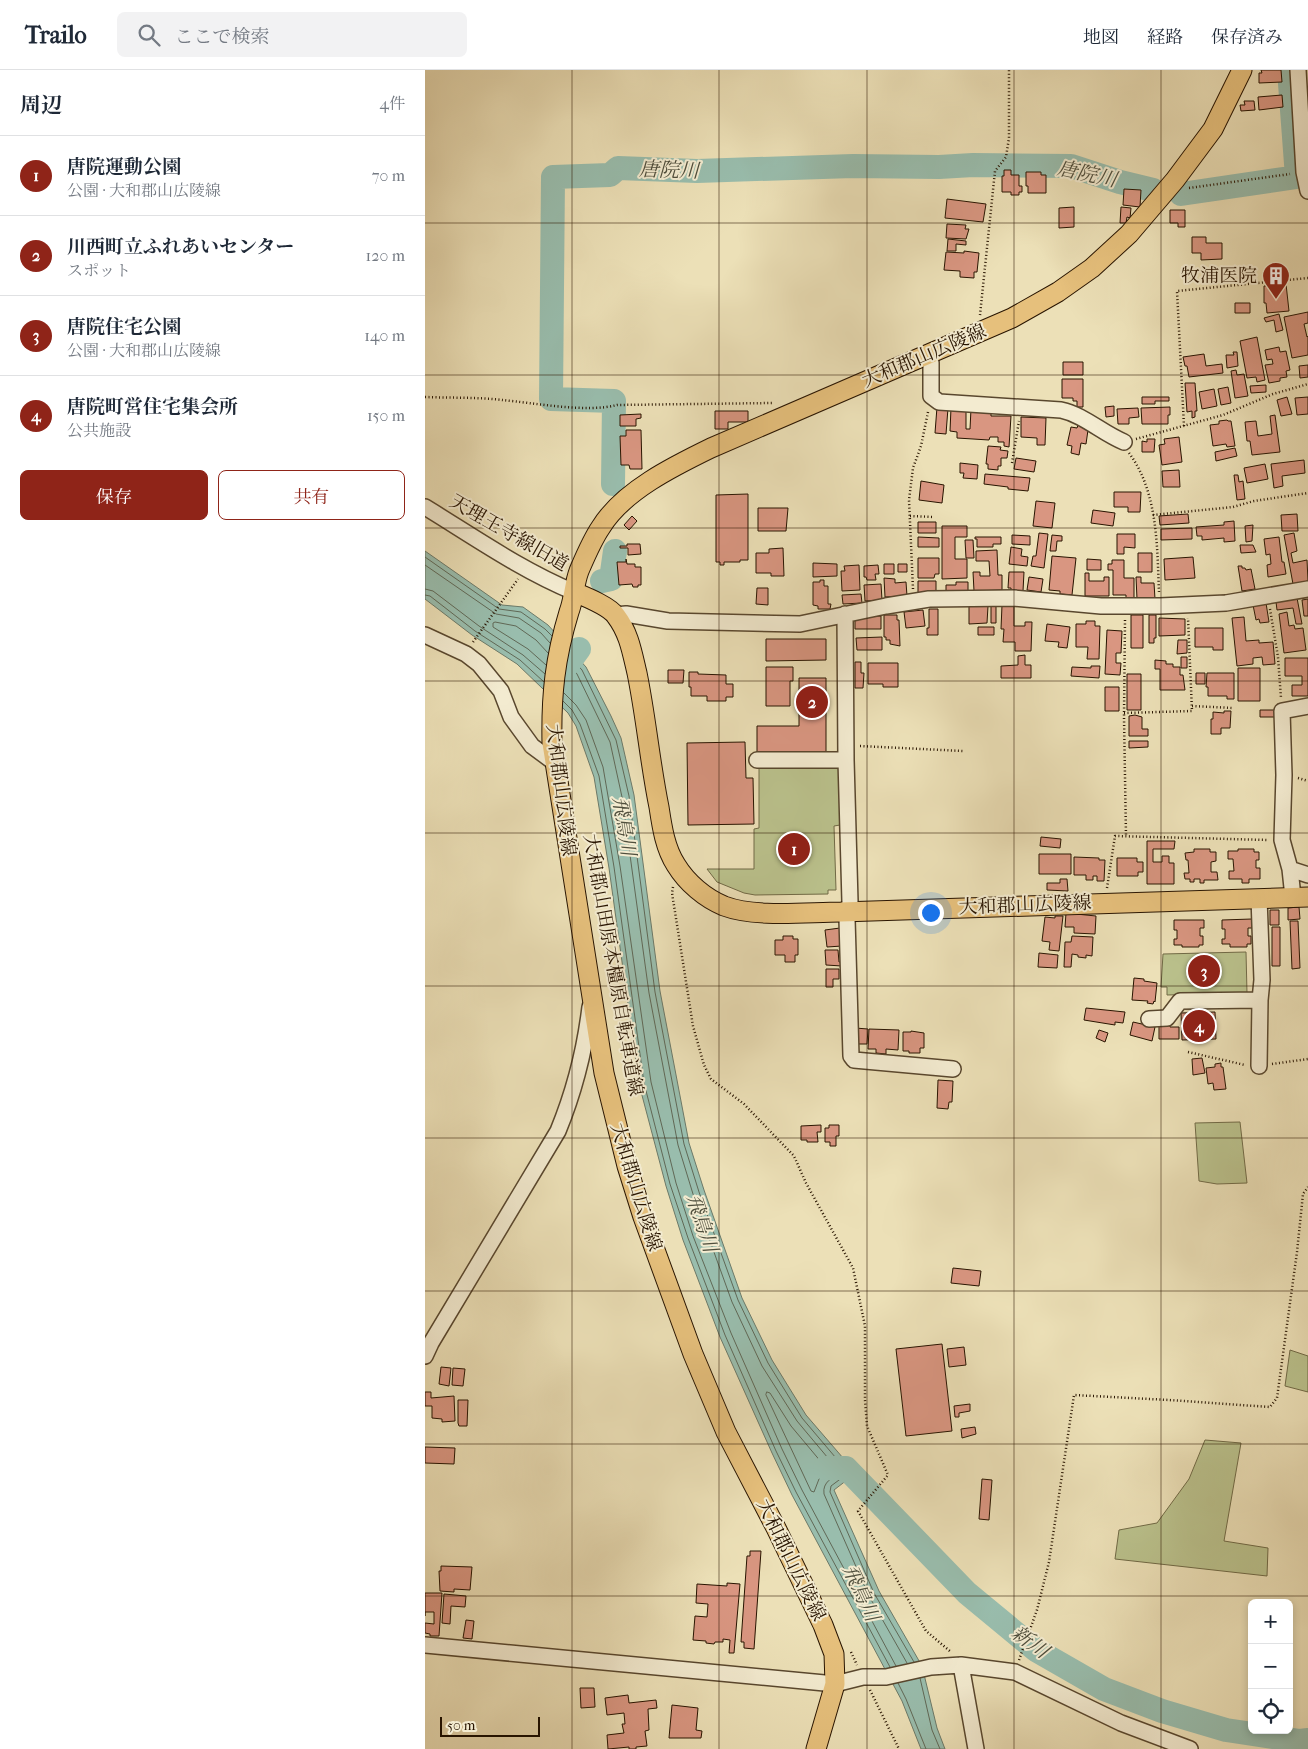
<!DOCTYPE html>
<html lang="ja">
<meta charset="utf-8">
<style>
:root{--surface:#fff;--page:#f2f2f3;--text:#1f2937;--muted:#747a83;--line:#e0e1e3;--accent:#8f2418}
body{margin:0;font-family:"IM FELL French Canon","Noto Serif JP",serif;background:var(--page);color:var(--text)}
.controls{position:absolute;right:15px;bottom:15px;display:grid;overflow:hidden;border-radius:8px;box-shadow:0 2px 8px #0003}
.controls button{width:45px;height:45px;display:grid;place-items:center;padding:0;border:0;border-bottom:1px solid var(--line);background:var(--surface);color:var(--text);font:25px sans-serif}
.scale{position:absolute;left:15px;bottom:12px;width:100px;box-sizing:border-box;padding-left:5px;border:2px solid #281400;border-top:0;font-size:14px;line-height:18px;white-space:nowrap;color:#281400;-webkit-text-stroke:4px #f3ebd0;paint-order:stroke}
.you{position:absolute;left:505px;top:842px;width:18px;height:18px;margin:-12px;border:4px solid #fff;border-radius:50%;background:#1a73e8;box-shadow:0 0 0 8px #1a73e833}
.badge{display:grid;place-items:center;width:32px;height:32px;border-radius:50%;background:var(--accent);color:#fff;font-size:16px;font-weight:700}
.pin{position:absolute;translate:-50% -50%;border:2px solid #fff;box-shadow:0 1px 5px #0006}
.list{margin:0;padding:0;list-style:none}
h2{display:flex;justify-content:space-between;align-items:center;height:65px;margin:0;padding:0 20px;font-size:21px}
h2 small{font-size:16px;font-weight:400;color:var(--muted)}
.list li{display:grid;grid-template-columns:32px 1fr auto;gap:15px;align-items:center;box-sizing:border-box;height:80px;padding:0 20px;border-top:1px solid var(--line)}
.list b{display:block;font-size:19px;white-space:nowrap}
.list p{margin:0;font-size:16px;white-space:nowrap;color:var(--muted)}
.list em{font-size:16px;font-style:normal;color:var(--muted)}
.actions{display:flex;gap:10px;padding:15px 20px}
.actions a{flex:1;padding:11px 0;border:1px solid var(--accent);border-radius:8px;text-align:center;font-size:18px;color:var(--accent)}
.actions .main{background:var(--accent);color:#fff}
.icon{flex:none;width:28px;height:28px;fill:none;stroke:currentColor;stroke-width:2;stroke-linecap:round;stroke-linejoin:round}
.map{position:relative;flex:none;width:883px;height:1679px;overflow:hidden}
header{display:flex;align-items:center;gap:30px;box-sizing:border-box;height:70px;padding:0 25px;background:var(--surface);border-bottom:1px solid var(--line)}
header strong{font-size:24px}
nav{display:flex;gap:28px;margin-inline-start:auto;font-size:18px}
.search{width:350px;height:45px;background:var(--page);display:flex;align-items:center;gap:12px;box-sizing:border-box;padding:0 18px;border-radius:8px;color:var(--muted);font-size:19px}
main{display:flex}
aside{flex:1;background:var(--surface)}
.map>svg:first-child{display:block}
.green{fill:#bac18c;stroke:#716a46}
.water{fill:#99bdad;stroke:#6c7968}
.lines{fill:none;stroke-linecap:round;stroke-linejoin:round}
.shore{stroke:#606856;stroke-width:1}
.river{stroke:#99bdad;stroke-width:24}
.building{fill:#d99681;stroke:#281400}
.minor-casing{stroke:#59472e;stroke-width:18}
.major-casing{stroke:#281400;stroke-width:21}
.path{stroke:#281400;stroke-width:2.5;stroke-dasharray:1 2.5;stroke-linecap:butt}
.minor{stroke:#f3ebd0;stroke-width:15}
.major{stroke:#e6c07c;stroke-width:19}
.grid{fill:none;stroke:#281400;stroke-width:1;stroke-opacity:0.55}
.labels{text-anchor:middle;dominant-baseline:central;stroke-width:4;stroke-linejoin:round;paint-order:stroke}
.poi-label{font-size:19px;fill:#281400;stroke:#f3ebd0;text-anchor:end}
.street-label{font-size:19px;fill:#281400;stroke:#f3ebd0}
.water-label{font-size:20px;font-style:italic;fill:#504f3d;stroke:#f3ebd0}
</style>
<header>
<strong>Trailo</strong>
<div class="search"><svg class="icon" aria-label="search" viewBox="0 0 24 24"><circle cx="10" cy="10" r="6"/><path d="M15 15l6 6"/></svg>ここで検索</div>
<nav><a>地図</a><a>経路</a><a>保存済み</a></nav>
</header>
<main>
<aside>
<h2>周辺<small>4件</small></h2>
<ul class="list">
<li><span class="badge">1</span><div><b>唐院運動公園</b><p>公園 · 大和郡山広陵線</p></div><em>70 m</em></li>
<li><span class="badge">2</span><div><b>川西町立ふれあいセンター</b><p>スポット</p></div><em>120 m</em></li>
<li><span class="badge">3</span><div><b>唐院住宅公園</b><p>公園 · 大和郡山広陵線</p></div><em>140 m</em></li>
<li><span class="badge">4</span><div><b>唐院町営住宅集会所</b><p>公共施設</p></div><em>150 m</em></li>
</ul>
<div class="actions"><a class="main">保存</a><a>共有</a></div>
</aside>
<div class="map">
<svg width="883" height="1679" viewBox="0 0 883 1679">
<rect width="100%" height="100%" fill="#ece0b7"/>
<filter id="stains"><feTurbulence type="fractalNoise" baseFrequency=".004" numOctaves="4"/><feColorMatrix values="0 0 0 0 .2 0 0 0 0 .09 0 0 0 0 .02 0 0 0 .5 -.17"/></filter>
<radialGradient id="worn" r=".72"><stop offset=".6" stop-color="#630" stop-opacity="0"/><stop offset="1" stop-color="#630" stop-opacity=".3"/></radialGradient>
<path class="green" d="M414,694L415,755L409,756L411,820H403V824L330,825L319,823L292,812L282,799H329V759L334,758V696Z
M821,882L822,923L742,925V917H736L738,884Z
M815,1052L822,1113L792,1114L774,1111L770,1053Z
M865,1280L883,1286V1322L860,1316Z
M780,1370L816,1373L799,1471L843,1478L842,1506L690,1489L694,1460L732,1453L764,1409Z"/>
<path class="water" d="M0,481L77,535L98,537L123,555L161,597L186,646L196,668L209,725L235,921L264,1073L279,1120L317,1228L347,1290L381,1345L431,1403L409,1420L454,1521L497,1596L512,1658L520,1679H496L477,1631L367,1425L347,1383L295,1267L258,1170L241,1116L214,1014L184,798L169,707L151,656L143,643L92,594L47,565L0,529Z"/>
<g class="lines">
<path class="shore" d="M0,487L74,539L96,542L120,559L127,566
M0,495L71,544L94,548L116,563L125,573
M0,519L8,521L54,556L98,585L120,604
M0,525L5,526L50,561L95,590L119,612
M144,586L157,600L191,670L204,726L230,922L259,1074L274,1122L313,1230L343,1293L377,1348L422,1401V1404L406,1416L405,1422L449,1523L489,1592
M143,593L152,604L185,672L197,727L224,923L253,1075L268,1124L307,1232L337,1296L372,1351L413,1400C409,1409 397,1411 399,1424L444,1526L482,1593
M121,595L103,579L68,557V553L70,552L91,556L111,570L123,583
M139,623L151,635L161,650L178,697L195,796L226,1012L251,1113L268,1166L306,1263L357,1379L377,1420L471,1596
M138,631L147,640L155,654L174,706L189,797L219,1013L245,1114L263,1168L300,1265L351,1381L371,1422L465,1597
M342,1322L345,1323L366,1356L402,1399V1401L394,1409L389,1422L386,1421L341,1325Z
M495,1608L507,1660L515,1679
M473,1613L481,1629L501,1679"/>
<path class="river" d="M756,124L872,107L864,0
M188,414L189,331L126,329L128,107L185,105L193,98L272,101L428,96L514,97L548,95L646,96L695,112L728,120
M177,511L186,509L190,481
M138,601L154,579
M400,1398H421L542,1523L611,1580L679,1619L737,1641L801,1660L875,1671L883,1670"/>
</g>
<path class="building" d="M836,0H856L857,12L834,13V3H837Z
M857,25L858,37L834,40L833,27Z
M819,31H829L830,40L816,41L815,35H820Z
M579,100H586V105H594V116H597V122H594V125H586V122H577V106H579Z
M601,102H616V105H621V123H603V116H601Z
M699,119L716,120L715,137L698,135Z
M522,129L561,134L558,152L520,148Z
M649,137V157L634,158V138Z
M696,137L706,138L705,148L702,147L701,153H695Z
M745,140H760V157H753V153H745Z
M522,154L541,155L540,159H544L541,169L521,168Z
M767,167H781V173H797V189L776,190V183H767Z
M523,169L541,171V175L531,174V181H522Z
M539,181L554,183L552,202H549V208L535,207V201L519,200L521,182L539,183Z
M861,214L864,241L842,243L841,233H839V216Z
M810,233H825V243H810Z
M883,242V253L879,254L882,267L883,266V285L867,288L859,247Z
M854,244L858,260L851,262L849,250L841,252L839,248Z
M832,267L840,310L832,312L831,307L822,308L815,271Z
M854,277L855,282L861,281L865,300L861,301L862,307L855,308V311L844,313L840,295L848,294L847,289L842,290L840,280Z
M808,282H812L813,296L802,298L801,285H809Z
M779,284L781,296L797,294L798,303L764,307L762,296H760L758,287Z
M638,292H658V305H638Z
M883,295V307L875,308L874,296Z
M811,300L812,305L819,304L823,326L810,328L806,301Z
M637,309H658V337H652V331H648V328H637Z
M760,313H770L772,341H770V347L767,348V341L762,342Z
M841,315V322L826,323L825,316Z
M803,317L806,333L796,335L793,319Z
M789,319L792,336L777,339L774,322Z
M717,327H744V331H730V334H717Z
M862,327L867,344L856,346L852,330Z
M883,327V344L872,345L870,328Z
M689,336V346L681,347L680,337Z
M512,337L523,338L521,364L510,363Z
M745,337V345H743V354H717L716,338Z
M526,338L541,339V359H545L546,339L566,340V346H586L584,377L579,376V372H573V367H565L564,370L532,368V362L525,361Z
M713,338L714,347L704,348V354H693L692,339Z
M290,341H323V352H303V359H290Z
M216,344V348L211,349V356H195V345Z
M850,345L855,382L827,385L825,371H822L820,352L831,351L833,366L847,364L845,346Z
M596,347L621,348L620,375H612V368L596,367Z
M802,350L803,351H806L810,376L802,377L801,374L788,376L785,355L794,354V351Z
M653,355L663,360L661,374L656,373L654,385L646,383L647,376L642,375L646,357L652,358Z
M201,360H216L217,399H205L204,395H196L195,366H201Z
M754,367L757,392L737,395L734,375L740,374L739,369Z
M722,369H730L729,382H717V371L722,372Z
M563,376L576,377L575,380L583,381L582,388H576V396H573V400L563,399V394H561Z
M810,378L812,386L791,391L790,382Z
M591,388L611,391L609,402L589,399Z
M879,390L880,403L857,406L858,416L849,418L846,394Z
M535,393L553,395L552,409L538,408L539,403H535Z
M840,394L843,409L822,413L819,398Z
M754,400L755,417H738L737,401Z
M560,404L605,408L603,421L583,419V417L559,414Z
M809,405H813L814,412L818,411L820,429L812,430Z
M496,411L519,415L517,433L494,430Z
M689,422H716L715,442H703V437H689Z
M323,424V490H315V492H299V495H295V492H291V425Z
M611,431L630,433L627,458L608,456Z
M333,438H363L361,461H333Z
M668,440L690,443L688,456L666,453Z
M763,444L764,453L735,455L734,446Z
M872,444L873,461H857L856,445Z
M207,446L212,451L204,460L199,455Z
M809,451L810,471L799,472V468L777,470V466H772L771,457L799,455V452Z
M493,452H511V463H493Z
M828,455L827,471L821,472L820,456Z
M517,456H542V467H530V489H542V508L517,509Z
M767,458V469L736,470V459Z
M614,463L623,464L619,498L606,496L608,486H611Z
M869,463L872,481L866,483L868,493L882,490L883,511L868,514L859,465Z
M692,464H710V478L699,477V484H692Z
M587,465L605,466V475L587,474Z
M627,465L637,466V471H632L631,481H625Z
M493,467L514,468V477H493Z
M550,467H576V474H568V477H552V469H550Z
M854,467L857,492H859L861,504L843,507L842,495L846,494L845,484L841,485L839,469Z
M540,470H548L549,488H541Z
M202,474H215L216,484L203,485V478H195V476H202Z
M815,475H828L831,482L816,483Z
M586,477L597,479L596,486L603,487L602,496L584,494Z
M358,478L359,506H346V503H331V483H344V479Z
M572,480L573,505H577V520L549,521L548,502H555V506H565L564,491H551V481Z
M713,483H727V502H713Z
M627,486L651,488L647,525L635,524V521L624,520Z
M768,487L770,508L740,510L739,489Z
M493,488H514V504H510L509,508H493Z
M201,489L202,494H210V497H216V515H213V517H208L207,514L194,515L192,492H201Z
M662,489L676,490V500H662Z
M687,490H699V508H709V528H701V525H688V500H683V494H687Z
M388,493L412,494V506L388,507Z
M459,494H469V504H459Z
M473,494H482V502H473Z
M434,495L435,520L417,521L416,501H420L419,496Z
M453,495L454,504H450L451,510H442L441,507H439V496Z
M813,496H817V498H820L821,500L826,499L830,519L817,521Z
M584,502H599L598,521H586V518H583Z
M660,503H664V511H679V507H684V526H660Z
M604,507L618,509L616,522L602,520Z
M711,507H716V513H729L730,529H712Z
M459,508L470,509V513L481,512L482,526L460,527Z
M395,510H399V516H403V534H406L405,539H393V536L388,535V512H395Z
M493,511H511V524H493Z
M531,512H543V522H521V515H531Z
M456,514L457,530L440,531L439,515Z
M332,518H343V535L331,534Z
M436,524L437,533L418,534L417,525Z
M872,528L877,554H871L868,538L852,540L851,532Z
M883,529V546H879L877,530Z
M841,533L844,552L835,553L834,549L831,550L828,535Z
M550,535L563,536L562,553L544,554V536Z
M577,535H589V556H600V552H607L606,581H590V572H578L579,559H576Z
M566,536H571V553H566Z
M504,539H513V565H502V558H504Z
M498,540L500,556L481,558L479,542Z
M862,542L864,556L869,555L870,559L878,558L881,580L859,583L854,544Z
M459,545H472V550H474L475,576L465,574V570H461V567H459Z
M706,545H718V578H706Z
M724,545H731V568H729V573H724Z
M430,546H456V559H430Z
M819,547L821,571L834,570V573L848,572L850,594L838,595L837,587L828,588V594L812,596L807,548Z
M734,548L760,549V565L734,566Z
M661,551H670V556H675L674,589H662L663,577H651V554H661Z
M622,554L645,557L642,578L633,577L634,572L620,571Z
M553,557H569V565H553Z
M770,558H798V580H788V577H770Z
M682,560L697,561L696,583H691V593H696L695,605L680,604Z
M457,567V580H432L431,568Z
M341,569H401V590L341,591Z
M753,570H762V583L752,584Z
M600,585V595H606V608H576V596L593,595V586Z
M756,587H762V598H756Z
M860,588H883V626H867V615H877V606H860Z
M730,590L741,591V594H748V597H755V605H758L760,620H735V599H730Z
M430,592H436V603H439L438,618H430Z
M443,593H473V617H458V614H443Z
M666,596H675L674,608L646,606L647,597L666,598Z
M341,597H368V611H365V636H341Z
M813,598H835V631H813Z
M243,600H259L258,613H243Z
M264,602H273V604L301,605V614H308V627H301V631H282V626H266V617H264Z
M771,603H780V614H771Z
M782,603H809V629H802V626H783V617H781Z
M702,604H716V640H702Z
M374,608H401V684H332V656H374Z
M680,617H694V641H680Z
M835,640H851V647H835Z
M799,641H806L805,658H796V664H786V649H788V642L799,643Z
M710,645L717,647V659H723V666H704V646Z
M704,671H723V677L704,678Z
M320,672L321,708H328L329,754L263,755L262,673Z
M616,767L636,769L635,778L615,776Z
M722,771H750L749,779H728V792H737V786H744V793H749V814H722Z
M769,779H785V782H791V791L786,792V802H792L793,810H779V813H775V809H769V812H765V809H760L759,803H764L763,790H761L760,783L769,782Z
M813,779H829V782H834V790H831V798H835V809H824V813H817V809H804V801H809L808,789H803V781H813Z
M614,784H646V804H614Z
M649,787L674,788V790H680L679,811H672V806H668V810H661V805H649Z
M692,788H712V792H718V802H713V806H692Z
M635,809H642L643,821L622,820V813H635Z
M874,837L875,849L863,850V838Z
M845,840H854V855H845Z
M641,843L671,846L670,864L649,863V857H640Z
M630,846H638L634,881L624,880L625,872L617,871L620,847L630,848Z
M827,849V858H823V866H826V874H822V877H805V874H797V869H800V859H797V850Z
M749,850H779V858H775V866H778V875H774V877H757V875H749V869H752V860H749Z
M865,851H873L875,898L867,899Z
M847,857H855V896H847Z
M415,858L417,876L402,877L400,860Z
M358,866H368V869H373V885H370V892H360V885H350V870H358Z
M647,866L668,867L667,886L661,885V888L653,887V885L647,884L646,897H639L640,872H646Z
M400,880H413L414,892H417V896L401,895Z
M614,883L633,885L632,898L613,897Z
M401,899H414V909H408V917H401Z
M709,908L719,909V911L732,913L730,932L729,931L728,934L722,933L723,931L707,930Z
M661,938L700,942L698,953L690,952V955L659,950Z
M790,942L791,969L757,970L756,943Z
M708,952L730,957L727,971L705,965Z
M734,955H745V957H754V969H734Z
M430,958L443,959L442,974H429Z
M444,959L474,960L473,980L461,979V984L451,983V979H443Z
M674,960L683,963L680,972L671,968Z
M486,961L499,963V978H495V983H484V981H478V962H486Z
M777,988L780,1003L768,1005L767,989Z
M796,993V997H798L801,1019L789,1020L788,1013L783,1014L781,998L790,997V994Z
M513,1010L528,1011L527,1032H524L523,1039L512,1038Z
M396,1055V1062H392L393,1072H382V1070H376V1056Z
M404,1055H414V1066H411V1076H405V1072H400V1058H404Z
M528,1198L556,1201L554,1216L526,1213Z
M517,1274L527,1361L481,1366L471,1279Z
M539,1277L541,1295L524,1297L522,1279Z
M16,1297L26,1298L24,1316L14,1314Z
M28,1298L40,1299L38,1316L27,1315Z
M0,1322H6V1328L29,1326L30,1351L17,1352V1349L7,1348V1336H0Z
M33,1330H43L42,1356H34L33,1353Z
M545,1334V1341L534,1343V1347H530L529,1336Z
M550,1357L551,1364L537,1368L536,1359Z
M0,1377L30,1378L29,1394L0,1393Z
M557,1409L567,1410L564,1450L554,1449Z
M325,1481H336L329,1579L319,1578V1572H316L322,1486H325Z
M16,1496L47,1497L45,1520L29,1519V1522L15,1521L14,1501H16Z
M302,1513L315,1514L309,1583H304L305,1570L298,1569V1572H290L289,1574L281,1573V1571L268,1570L270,1546L282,1547L283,1534L271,1533L272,1514L302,1516Z
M0,1523H17L14,1566H5V1564L0,1563V1553L9,1554V1542H0V1546Z
M19,1524L41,1526L40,1537L26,1536L25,1554L17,1553Z
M41,1550L49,1551L47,1569L38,1568Z
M155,1618H169L170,1637L156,1638Z
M203,1625L204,1633L231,1630L232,1638L223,1639L224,1660L220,1661L222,1676L211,1677V1679H204V1677L183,1679L182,1665L199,1663L197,1654H200L199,1643L182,1645L180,1628Z
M247,1635L273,1638L271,1660L277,1661L276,1668H244Z"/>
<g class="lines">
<defs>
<path id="minor" d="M873,0L879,102L883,121
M504,284L506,293V326L514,332L636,340C659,345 677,363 699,372
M0,437C49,467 96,500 149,522
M420,544L421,690L425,832L422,849L426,986L429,990L528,999
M190,545L201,544L243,551L375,554L461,536L504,529L589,528L676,536H735L801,533L883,519
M0,565L41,584L54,594L76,621L86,647L107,676L130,693
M332,690H421
M865,799L883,805
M868,827L865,799L857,770L859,705L857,641L883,636
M724,949L742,948L755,931L835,930
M834,996L835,930L837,910L834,828
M0,1286L6,1273L133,1061C149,1022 160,979 165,937
M0,1575L410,1614L438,1607H461L506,1597L536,1595L590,1602L696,1653L765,1679
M536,1595L551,1679"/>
<path id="major" d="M149,522C161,527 184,536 191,546C204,563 207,582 212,603C221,647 225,693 234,737C237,757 240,778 251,795C262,813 280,828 299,836C331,848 382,842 416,842L883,827
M391,1679L410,1614L409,1584L398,1555L351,1458L301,1362L268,1284L218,1147L202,1096L179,1003L127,673C126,625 130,588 144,542C149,529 149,514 154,501C160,487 167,470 176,457C198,421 249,396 286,378L587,248L633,222L667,198L704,164L750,110L788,59L817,0"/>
</defs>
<use href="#minor" class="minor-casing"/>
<use href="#major" class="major-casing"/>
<path class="path" d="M764,118L865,104
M555,245L570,101L581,87L584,68V0
M0,327C26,328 52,327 77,330C110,333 162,343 192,335L348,333
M759,356L752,221L883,208
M711,369L798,345L848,324L883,314
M704,383C733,422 732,476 734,522
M587,393L594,351
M728,445L808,437L829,431L883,423
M485,446L509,447
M488,519L484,430L488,398L496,376L503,342
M845,539L853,587L856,628
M700,550L699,647L701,766
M48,572L93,509
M767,636L808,638
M699,643L767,641L763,548
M435,676L538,681
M873,708L883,711
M248,817L247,823L268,956L279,995L286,1009L319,1034L369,1086L381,1113L428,1198L440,1256V1330L442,1356L463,1405L433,1441L501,1561L526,1582
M682,818L690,766L843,770
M763,982L820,995
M847,994L883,989
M426,1582L432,1595
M594,1590L612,1540L624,1492L649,1325L744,1330L845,1337L852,1328L872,1182L878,1124L883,1117
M445,1620L474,1679"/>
<use href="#minor" class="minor"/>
<use href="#major" class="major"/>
</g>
<path class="grid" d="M147,0V1679M294,0V1679M442,0V1679M589,0V1679M736,0V1679M0,153H883M0,305H883M0,458H883M0,611H883M0,763H883M0,916H883M0,1068H883M0,1221H883M0,1374H883M0,1526H883"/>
<defs>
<symbol id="building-pin" viewBox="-11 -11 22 30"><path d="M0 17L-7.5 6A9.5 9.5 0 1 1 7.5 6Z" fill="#8f2418" stroke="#f3ebd0"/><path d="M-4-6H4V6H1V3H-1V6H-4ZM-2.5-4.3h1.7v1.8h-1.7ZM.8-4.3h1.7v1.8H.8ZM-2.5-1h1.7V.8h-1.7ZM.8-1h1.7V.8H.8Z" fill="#fff"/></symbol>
</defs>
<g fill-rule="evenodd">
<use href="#building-pin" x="835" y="190" width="32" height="43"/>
</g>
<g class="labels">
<g class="poi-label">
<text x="832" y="206">牧浦医院</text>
</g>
<g class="street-label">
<text transform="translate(499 286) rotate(-23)">大和郡山広陵線</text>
<text transform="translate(84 463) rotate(30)">天理王寺線旧道</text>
<text transform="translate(136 720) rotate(83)">大和郡山広陵線</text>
<text transform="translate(600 835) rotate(-2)">大和郡山広陵線</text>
<text transform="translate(188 895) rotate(80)">大和郡山田原本橿原自転車道線</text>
<text transform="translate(211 1117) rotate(73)">大和郡山広陵線</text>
<text transform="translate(366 1490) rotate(64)">大和郡山広陵線</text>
</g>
<g class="water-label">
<text transform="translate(244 100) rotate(2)">唐院川</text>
<text transform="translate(662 104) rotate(12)">唐院川</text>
<text transform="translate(199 756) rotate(81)">飛鳥川</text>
<text transform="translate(277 1153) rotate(72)">飛鳥川</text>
<text transform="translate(436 1523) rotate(65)">飛鳥川</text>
<text transform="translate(605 1572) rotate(36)">新川</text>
</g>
</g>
<rect width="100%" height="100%" filter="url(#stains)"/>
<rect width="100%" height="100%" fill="url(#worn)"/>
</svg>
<div class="controls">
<button>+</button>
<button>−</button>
<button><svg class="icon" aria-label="locate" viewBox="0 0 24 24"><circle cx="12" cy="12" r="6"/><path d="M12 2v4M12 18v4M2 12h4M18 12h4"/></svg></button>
</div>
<div class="scale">50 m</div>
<div class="you"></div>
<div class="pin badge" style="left:369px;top:779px">1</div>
<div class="pin badge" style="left:387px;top:632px">2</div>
<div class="pin badge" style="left:779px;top:901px">3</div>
<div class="pin badge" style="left:774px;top:956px">4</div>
</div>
</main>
